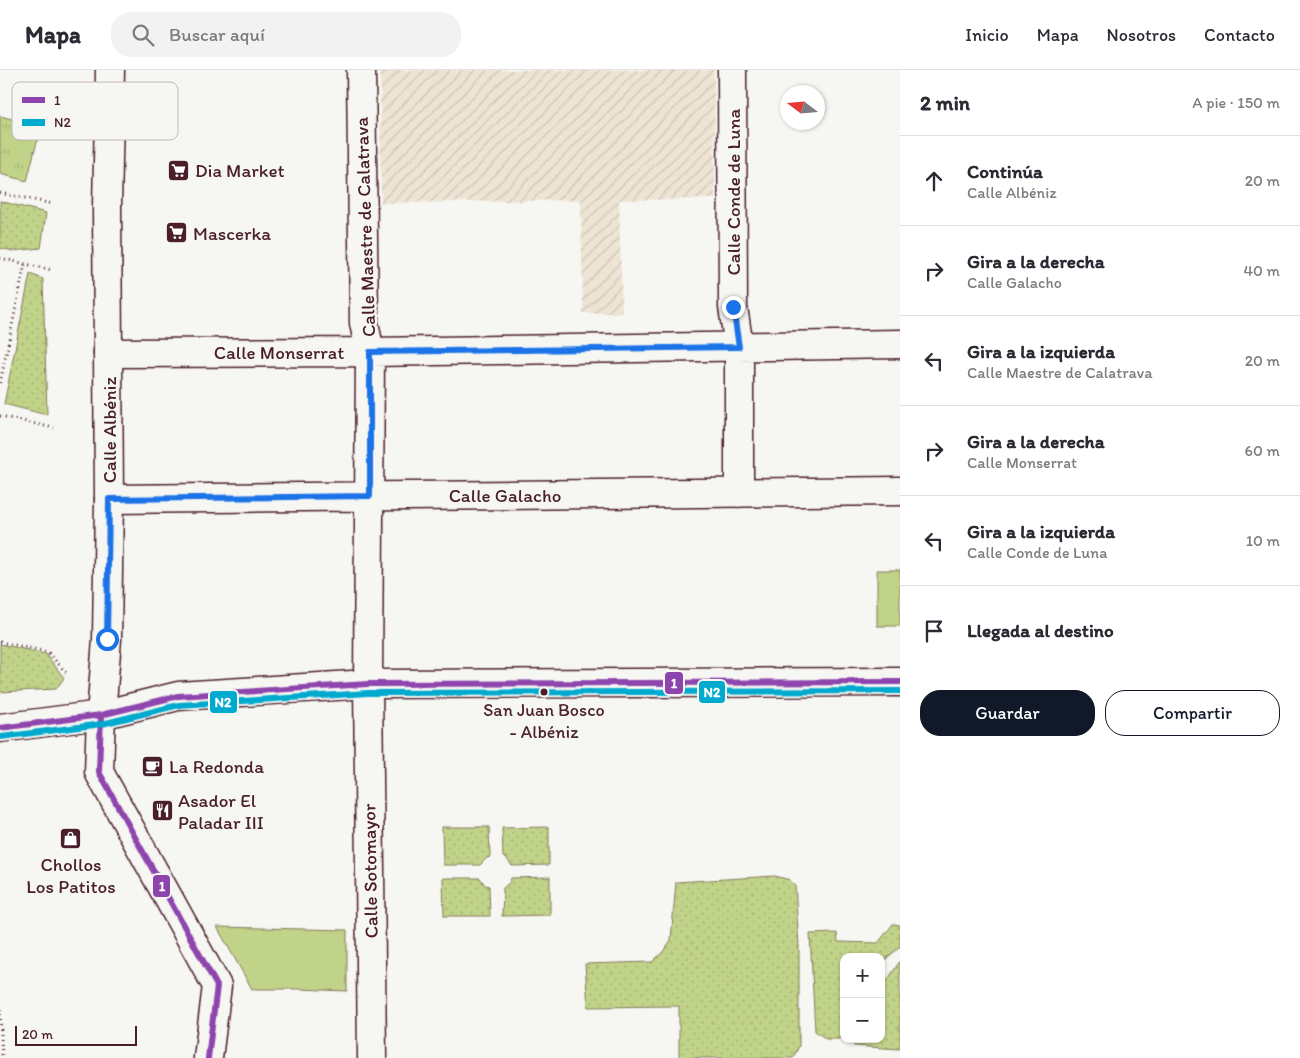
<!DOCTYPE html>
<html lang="es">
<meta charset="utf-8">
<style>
:root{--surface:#fff;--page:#f2f2f3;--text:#2b2b33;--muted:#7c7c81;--line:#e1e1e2;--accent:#111827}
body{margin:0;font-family:Itim,sans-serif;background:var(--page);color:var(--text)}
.controls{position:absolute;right:15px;bottom:15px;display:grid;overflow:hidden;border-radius:10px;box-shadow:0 1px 4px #0004}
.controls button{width:45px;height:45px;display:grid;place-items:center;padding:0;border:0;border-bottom:1px solid var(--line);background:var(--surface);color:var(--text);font:25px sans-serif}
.compass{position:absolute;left:780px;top:15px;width:45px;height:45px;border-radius:50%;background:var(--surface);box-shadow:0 1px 4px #0004;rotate:286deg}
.scale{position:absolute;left:15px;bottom:12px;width:122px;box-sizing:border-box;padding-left:5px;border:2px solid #4a1f2b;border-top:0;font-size:14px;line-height:18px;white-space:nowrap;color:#4a1f2b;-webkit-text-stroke:4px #f6f6f2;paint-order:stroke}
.stop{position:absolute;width:15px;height:15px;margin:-11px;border:4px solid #1a73e8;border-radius:50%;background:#fff}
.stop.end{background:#1a73e8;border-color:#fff;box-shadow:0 1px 5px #0008}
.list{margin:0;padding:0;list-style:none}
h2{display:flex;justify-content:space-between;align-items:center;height:65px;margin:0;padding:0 20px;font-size:21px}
h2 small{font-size:16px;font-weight:400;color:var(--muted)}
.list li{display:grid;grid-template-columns:32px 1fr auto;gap:15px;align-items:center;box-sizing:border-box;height:90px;padding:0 20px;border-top:1px solid var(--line)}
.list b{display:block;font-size:19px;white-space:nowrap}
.list p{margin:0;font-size:16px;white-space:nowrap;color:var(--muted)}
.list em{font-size:16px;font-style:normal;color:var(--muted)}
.actions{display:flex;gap:10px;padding:15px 20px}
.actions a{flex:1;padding:11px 0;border:1px solid var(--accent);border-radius:20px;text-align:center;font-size:18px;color:var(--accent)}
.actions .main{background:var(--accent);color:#fff}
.icon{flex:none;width:28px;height:28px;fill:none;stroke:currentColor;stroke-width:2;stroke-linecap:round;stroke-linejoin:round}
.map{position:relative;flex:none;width:900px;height:988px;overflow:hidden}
header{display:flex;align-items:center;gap:30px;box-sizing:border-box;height:70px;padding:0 25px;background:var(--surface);border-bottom:1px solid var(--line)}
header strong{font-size:24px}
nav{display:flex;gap:28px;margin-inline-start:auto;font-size:18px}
.search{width:350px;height:45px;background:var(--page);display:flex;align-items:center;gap:12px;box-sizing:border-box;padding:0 18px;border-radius:20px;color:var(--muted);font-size:19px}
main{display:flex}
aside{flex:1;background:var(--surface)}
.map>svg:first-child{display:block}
.industrial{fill:url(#industrial-furrows)}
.grass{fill:#c0d388;stroke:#85795a}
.park{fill:url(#park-tufts);stroke:#85795a}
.garden{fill:url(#garden-dots);stroke:#85795a}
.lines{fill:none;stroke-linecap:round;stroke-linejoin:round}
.minor-casing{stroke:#4a1f2b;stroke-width:31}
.tertiary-casing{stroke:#4a1f2b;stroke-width:31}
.secondary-casing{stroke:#4a1f2b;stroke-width:31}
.path{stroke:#4a1f2b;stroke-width:3;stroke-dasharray:1 4;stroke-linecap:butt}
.minor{stroke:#f6f6f2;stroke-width:28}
.tertiary{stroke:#f6f6f2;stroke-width:28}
.secondary{stroke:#f6f6f2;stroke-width:28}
.bus-1-casing{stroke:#f6f6f2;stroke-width:10}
.bus-2-casing{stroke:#f6f6f2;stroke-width:10}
.bus-1{stroke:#8e44ad;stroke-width:6}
.bus-2{stroke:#00a9ce;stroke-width:6}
.route{stroke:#1a73e8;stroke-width:6}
.bus-dot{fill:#4a1f2b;stroke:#f6f6f2;stroke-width:2}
.labels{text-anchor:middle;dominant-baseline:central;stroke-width:5;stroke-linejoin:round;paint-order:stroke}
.bus-label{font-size:18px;fill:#4a1f2b;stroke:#f6f6f2}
.poi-label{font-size:19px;fill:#4a1f2b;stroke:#f6f6f2;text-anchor:start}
.street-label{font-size:19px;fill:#4a1f2b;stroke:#f6f6f2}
.key{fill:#f6f6f2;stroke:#c2b6b6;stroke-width:1}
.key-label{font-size:14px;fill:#4a1f2b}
.line-badge{stroke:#f6f6f2;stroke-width:2}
.badge-label{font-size:14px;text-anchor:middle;font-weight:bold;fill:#fff}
</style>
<header>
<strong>Mapa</strong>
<div class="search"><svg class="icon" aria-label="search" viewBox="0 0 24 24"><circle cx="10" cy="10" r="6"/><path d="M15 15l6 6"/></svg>Buscar aquí</div>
<nav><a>Inicio</a><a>Mapa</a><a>Nosotros</a><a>Contacto</a></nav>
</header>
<main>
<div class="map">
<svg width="900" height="988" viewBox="0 0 900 988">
<defs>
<pattern id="industrial-furrows" width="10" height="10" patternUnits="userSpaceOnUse" patternTransform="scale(1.25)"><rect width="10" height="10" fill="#eee4d4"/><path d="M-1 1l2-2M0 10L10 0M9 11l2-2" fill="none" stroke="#cec3b6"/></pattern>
<pattern id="park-tufts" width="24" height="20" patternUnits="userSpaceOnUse" patternTransform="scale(1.25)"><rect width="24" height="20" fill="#c0d388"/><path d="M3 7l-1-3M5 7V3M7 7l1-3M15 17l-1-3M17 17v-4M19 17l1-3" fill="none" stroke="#a6b576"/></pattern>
<pattern id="garden-dots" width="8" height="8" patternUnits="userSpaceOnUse" patternTransform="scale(1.25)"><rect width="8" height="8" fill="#c0d388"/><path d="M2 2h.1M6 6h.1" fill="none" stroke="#a6b576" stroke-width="1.8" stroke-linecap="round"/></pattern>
</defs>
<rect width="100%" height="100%" fill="#f6f6f2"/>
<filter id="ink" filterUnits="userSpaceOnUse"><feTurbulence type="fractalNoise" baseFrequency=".02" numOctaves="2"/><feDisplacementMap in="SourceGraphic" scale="10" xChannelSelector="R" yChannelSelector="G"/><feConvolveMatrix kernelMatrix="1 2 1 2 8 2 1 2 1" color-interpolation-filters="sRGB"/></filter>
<g filter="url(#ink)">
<path class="industrial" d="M380,0H714L715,129L619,130L622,243H583L581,130L381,133Z"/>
<path class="grass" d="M877,500H900V556H877Z
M217,857L347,860V921L299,919H252Z"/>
<path class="park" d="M0,46L41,56L27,111L0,104Z"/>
<path class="garden" d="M0,131L46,143L41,178L13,181L0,178Z
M30,204L43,209L47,345L4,334Z
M0,574L46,584L64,608L56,619L0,622Z
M442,757H489L490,787L487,788L480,795H443Z
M549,757V795L512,796L506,788L503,787L502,758Z
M775,806L790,810L795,815L799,876V976L793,988H679V936L588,937L585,894L652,892L662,883L671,870L676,812Z
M550,807V845L502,846L503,818L510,812L511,808Z
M443,808H480L485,815L489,816L490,846H444Z
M893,854L900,855V877L888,887L881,898V887H844V960L839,969H826L815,961L810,864L837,863L838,872L878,873Z
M900,891V979L854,976L853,969H881V920Z"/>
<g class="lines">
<defs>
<path id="minor" d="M361,0L364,253L370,282L368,614L372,988
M732,0L733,237L739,277V423
M108,283L370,282L900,274
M109,429L900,421"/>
<path id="tertiary" d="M110,0L107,136L109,429L107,569L101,645L99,702L217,916L208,988"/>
<path id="secondary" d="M0,658L101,645L178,626L368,614L900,612"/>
</defs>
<use href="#minor" class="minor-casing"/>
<use href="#tertiary" class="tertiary-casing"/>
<use href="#secondary" class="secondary-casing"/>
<path class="path" d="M0,123L53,134
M0,188L52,200
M0,313L25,194
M0,346L54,358
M0,572L48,582L67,604
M0,939L2,988"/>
<use href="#minor" class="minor"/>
<use href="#tertiary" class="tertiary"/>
<use href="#secondary" class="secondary"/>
<defs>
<path id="bus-1" d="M101,645L99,702L217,916L208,988
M0,658L101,645L178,626L368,614L900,612"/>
<path id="bus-2" d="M1,667L102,654L179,635L368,623L900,621"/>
</defs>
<use href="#bus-1" class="bus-1-casing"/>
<use href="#bus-2" class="bus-2-casing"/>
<use href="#bus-1" class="bus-1"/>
<use href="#bus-2" class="bus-2"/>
</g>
</g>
<g class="lines" filter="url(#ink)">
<path class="route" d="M107,569L109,429L370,426V282L739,277L733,237"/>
</g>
<defs>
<symbol id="supermarket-square" viewBox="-11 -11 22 22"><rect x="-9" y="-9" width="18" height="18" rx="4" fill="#4a1f2b" stroke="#f6f6f2"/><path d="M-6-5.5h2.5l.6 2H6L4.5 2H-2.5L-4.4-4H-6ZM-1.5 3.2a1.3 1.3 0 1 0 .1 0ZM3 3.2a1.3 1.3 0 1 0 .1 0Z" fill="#fff"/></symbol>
<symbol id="cafe-square" viewBox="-11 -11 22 22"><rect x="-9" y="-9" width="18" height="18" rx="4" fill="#4a1f2b" stroke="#f6f6f2"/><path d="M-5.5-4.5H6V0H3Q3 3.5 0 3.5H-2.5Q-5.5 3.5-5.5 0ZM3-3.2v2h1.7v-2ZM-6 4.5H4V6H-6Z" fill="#fff"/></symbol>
<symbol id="restaurant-square" viewBox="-11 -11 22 22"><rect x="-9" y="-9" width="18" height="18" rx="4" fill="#4a1f2b" stroke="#f6f6f2"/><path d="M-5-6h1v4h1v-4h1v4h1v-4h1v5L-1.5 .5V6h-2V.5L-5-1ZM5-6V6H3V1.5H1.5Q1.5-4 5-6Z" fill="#fff"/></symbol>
<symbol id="shop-square" viewBox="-11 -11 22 22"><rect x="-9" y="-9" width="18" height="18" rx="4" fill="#4a1f2b" stroke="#f6f6f2"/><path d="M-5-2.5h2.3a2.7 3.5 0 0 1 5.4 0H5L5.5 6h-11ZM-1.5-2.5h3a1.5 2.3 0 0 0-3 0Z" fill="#fff"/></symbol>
</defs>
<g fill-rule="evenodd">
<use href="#supermarket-square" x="166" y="88" width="25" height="25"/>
<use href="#supermarket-square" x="164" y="150" width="25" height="25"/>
<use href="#cafe-square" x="140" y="684" width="25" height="25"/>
<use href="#restaurant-square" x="150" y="728" width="25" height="25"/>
<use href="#shop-square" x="58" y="756" width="25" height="25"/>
</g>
<circle class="bus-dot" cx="544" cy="622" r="4.5"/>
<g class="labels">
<g class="bus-label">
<text x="544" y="640">San Juan Bosco<tspan x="544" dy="22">- Albéniz</tspan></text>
</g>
<g class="poi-label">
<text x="195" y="100">Dia Market</text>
<text x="193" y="163">Mascerka</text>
<text x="169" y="696">La Redonda</text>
<text x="178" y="730">Asador El<tspan x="178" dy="22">Paladar III</tspan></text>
<text x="71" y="794" text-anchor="middle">Chollos<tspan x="71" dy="22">Los Patitos</tspan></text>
</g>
<g class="street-label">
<text transform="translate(733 122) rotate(-90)">Calle Conde de Luna</text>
<text transform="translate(365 157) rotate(-92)">Calle Maestre de Calatrava</text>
<text x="279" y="282">Calle Monserrat</text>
<text transform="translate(109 360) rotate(-90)">Calle Albéniz</text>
<text x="505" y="425">Calle Galacho</text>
<text transform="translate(370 801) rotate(-91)">Calle Sotomayor</text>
</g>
</g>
<rect x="12" y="12" width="166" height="58" rx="8" class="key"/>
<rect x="22" y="27" width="23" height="6" fill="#8e44ad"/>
<rect x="22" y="49" width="23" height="7" fill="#00a9ce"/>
<g class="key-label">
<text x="54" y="35">1</text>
<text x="54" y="57">N2</text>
</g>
<g class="line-badge">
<rect x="664" y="601" width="20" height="24" rx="5" fill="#8e44ad"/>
<rect x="698" y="610" width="28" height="24" rx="5" fill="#00a9ce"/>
<rect x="209" y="620" width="29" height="24" rx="5" fill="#00a9ce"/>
<rect x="152" y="804" width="19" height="24" rx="5" fill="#8e44ad"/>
</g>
<g class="badge-label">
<text x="674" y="618">1</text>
<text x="712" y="627">N2</text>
<text x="223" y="637">N2</text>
<text x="162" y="821">1</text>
</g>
</svg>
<div class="controls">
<button>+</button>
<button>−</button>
</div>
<svg class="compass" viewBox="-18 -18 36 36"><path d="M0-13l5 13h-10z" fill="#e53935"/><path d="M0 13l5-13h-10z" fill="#7c7c81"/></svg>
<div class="scale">20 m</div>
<div class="stop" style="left:107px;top:569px"></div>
<div class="stop end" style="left:733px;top:237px"></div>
</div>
<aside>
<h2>2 min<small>A pie · 150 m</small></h2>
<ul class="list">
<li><svg class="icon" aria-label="ahead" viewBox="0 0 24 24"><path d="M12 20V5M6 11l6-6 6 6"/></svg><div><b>Continúa</b><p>Calle Albéniz</p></div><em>20 m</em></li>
<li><svg class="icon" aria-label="right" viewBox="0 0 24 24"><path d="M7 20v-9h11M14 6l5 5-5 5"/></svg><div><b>Gira a la derecha</b><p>Calle Galacho</p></div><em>40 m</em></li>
<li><svg class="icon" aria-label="left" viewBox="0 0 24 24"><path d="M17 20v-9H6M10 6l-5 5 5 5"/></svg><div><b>Gira a la izquierda</b><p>Calle Maestre de Calatrava</p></div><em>20 m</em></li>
<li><svg class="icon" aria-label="right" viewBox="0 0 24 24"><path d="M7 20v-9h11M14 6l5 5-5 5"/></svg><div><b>Gira a la derecha</b><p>Calle Monserrat</p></div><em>60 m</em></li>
<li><svg class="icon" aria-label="left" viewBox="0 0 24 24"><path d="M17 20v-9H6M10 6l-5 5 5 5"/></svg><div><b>Gira a la izquierda</b><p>Calle Conde de Luna</p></div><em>10 m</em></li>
<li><svg class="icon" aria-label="arrive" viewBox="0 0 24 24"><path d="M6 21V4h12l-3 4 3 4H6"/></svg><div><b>Llegada al destino</b></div></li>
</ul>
<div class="actions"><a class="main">Guardar</a><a>Compartir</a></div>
</aside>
</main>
